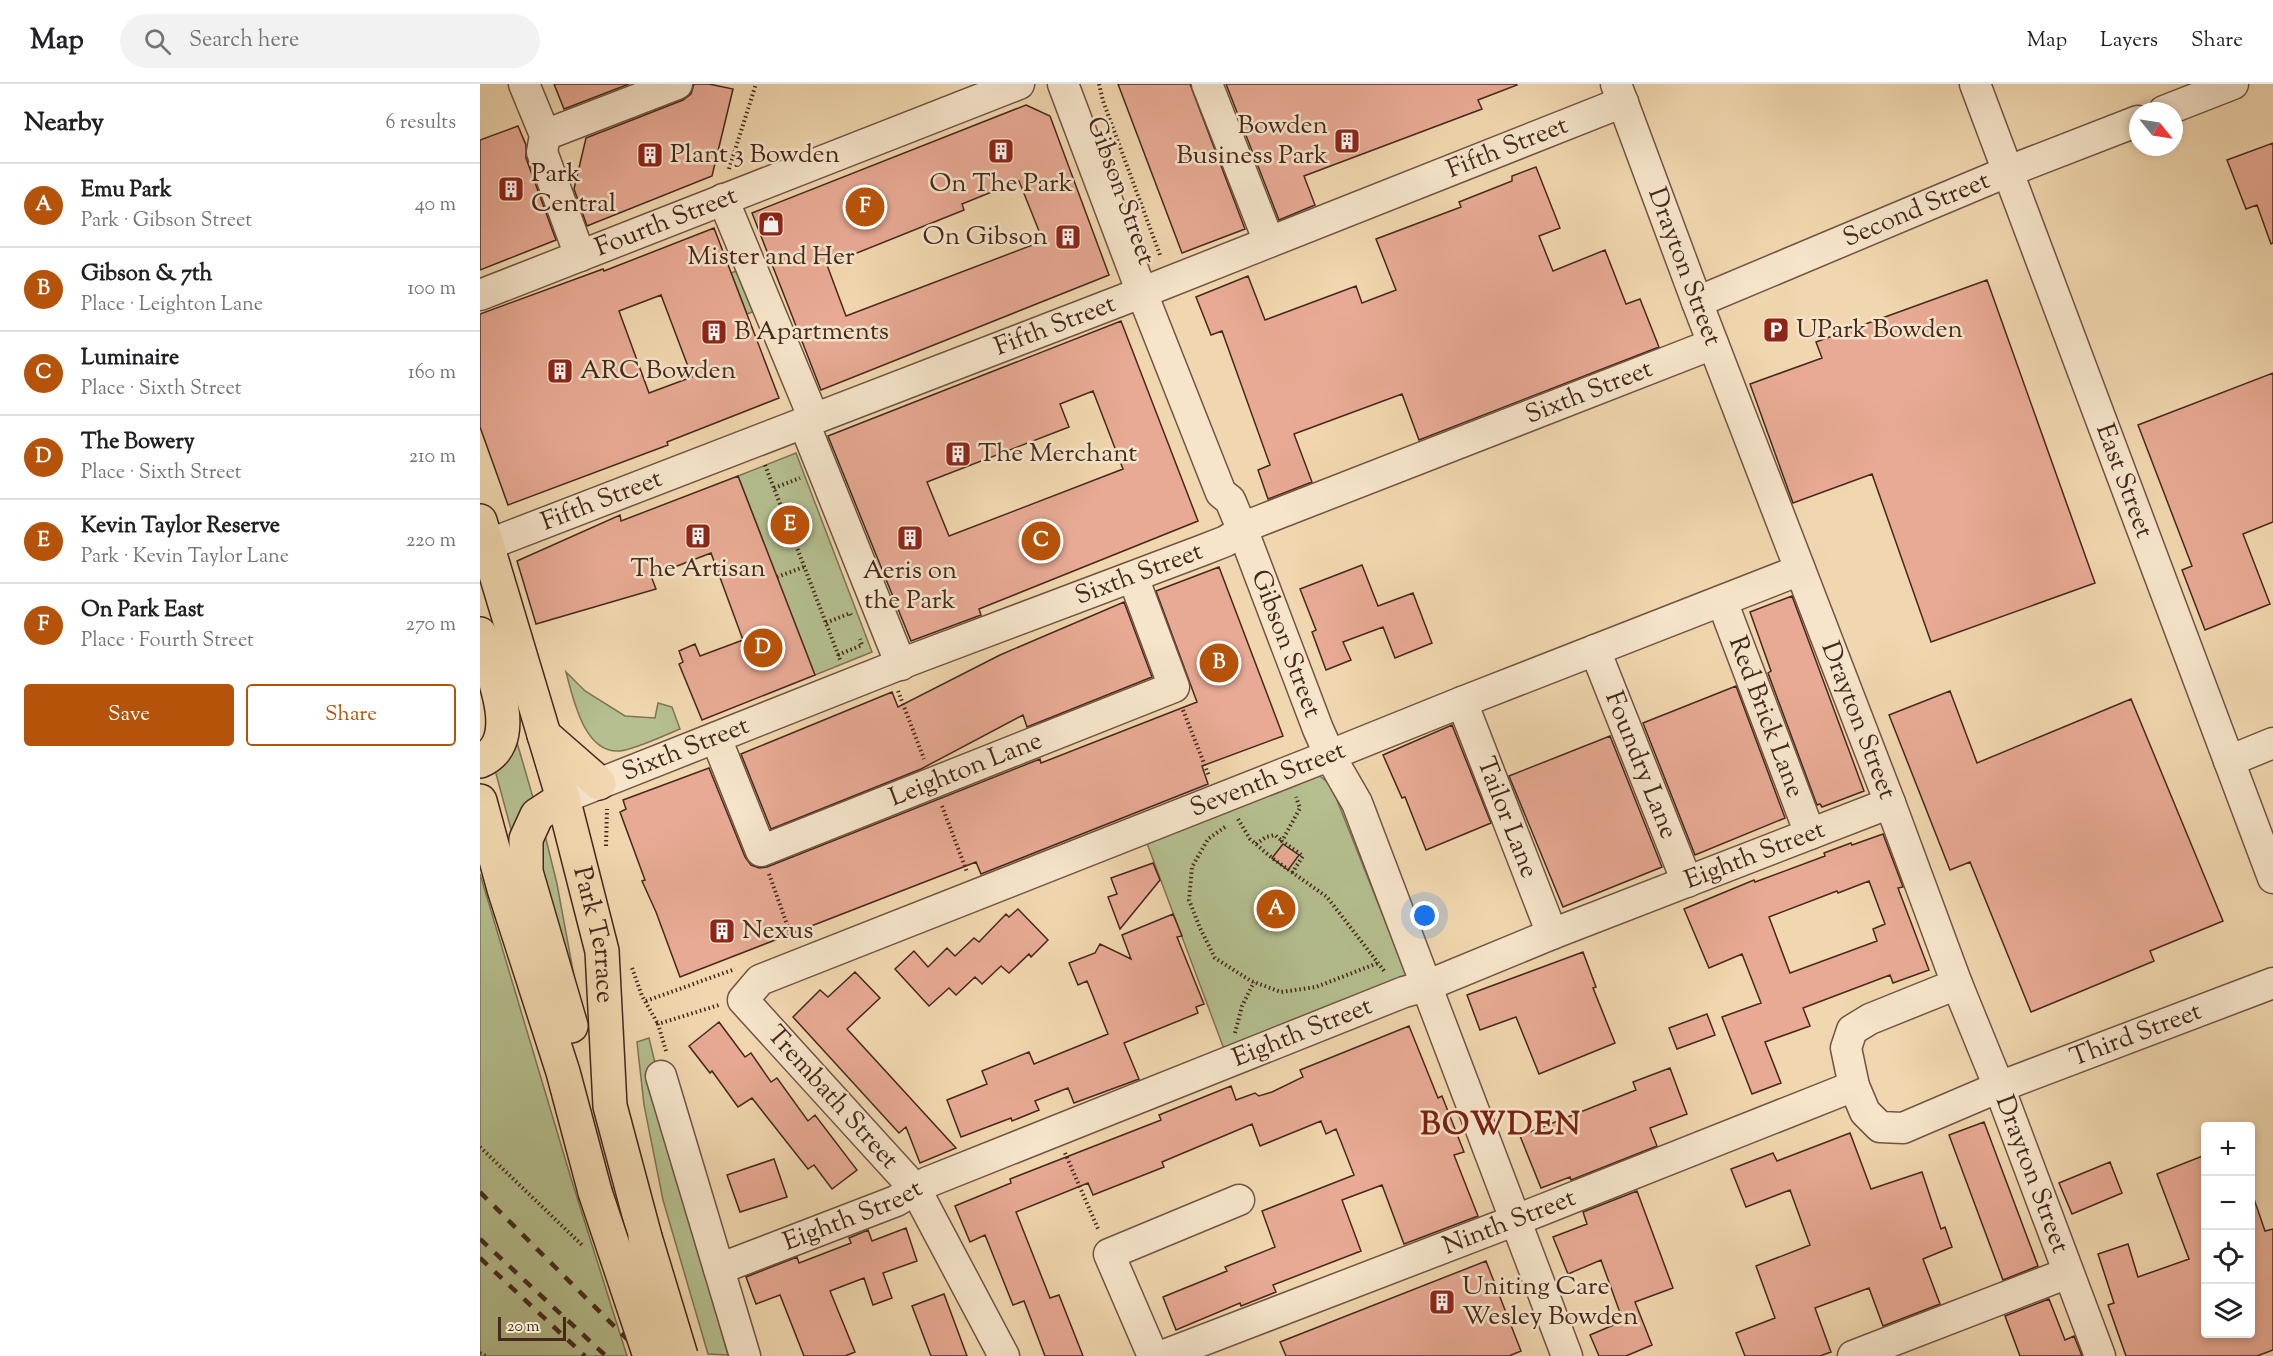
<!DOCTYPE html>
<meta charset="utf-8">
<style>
:root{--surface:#fff;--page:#f2f2f2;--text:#202124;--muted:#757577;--line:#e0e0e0;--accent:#b45309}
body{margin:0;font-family:"Sorts Mill Goudy",serif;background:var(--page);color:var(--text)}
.controls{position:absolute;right:18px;bottom:18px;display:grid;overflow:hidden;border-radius:6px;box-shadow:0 3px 9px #0003}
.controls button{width:54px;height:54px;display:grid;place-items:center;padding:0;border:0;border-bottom:2px solid var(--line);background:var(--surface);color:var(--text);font:30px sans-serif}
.compass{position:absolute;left:1649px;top:18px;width:54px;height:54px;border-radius:50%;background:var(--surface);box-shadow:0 3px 9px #0003;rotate:120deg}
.scale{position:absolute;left:18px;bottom:15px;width:68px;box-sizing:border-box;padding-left:6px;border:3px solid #46281d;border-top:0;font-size:16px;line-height:21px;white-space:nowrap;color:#46281d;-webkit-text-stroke:4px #f6e5cb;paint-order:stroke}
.you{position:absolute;left:945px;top:832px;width:21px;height:21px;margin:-15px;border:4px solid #fff;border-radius:50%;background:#1a73e8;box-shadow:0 0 0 9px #1a73e833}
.badge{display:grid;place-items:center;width:39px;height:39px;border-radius:50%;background:var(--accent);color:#fff;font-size:20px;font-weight:700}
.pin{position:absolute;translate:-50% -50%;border:3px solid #fff;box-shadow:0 2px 6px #0006}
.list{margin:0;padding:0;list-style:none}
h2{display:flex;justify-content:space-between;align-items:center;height:78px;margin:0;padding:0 24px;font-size:26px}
h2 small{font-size:20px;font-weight:400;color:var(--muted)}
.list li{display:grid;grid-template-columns:39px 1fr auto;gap:18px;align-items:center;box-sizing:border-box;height:84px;padding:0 24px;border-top:2px solid var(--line)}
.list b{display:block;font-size:22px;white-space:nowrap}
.list p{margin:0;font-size:20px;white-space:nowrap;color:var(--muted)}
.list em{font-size:20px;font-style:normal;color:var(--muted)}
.actions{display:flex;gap:12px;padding:18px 24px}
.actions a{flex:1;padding:14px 0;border:2px solid var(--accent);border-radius:6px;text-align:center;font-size:21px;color:var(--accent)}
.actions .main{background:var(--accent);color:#fff}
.icon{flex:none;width:33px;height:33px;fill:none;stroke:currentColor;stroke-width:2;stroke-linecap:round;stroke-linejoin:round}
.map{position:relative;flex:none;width:1793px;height:1272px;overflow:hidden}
header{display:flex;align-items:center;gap:36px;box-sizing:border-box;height:84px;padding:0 30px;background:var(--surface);border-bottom:2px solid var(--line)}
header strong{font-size:28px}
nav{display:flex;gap:33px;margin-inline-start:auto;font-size:21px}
.search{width:420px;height:54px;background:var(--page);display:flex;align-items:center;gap:15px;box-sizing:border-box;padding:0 21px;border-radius:33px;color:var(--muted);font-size:22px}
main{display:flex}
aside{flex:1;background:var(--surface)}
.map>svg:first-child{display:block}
.green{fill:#b5bf8f;stroke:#7e7456;stroke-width:1.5}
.building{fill:#e8aa94;stroke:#46281d;stroke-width:1.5;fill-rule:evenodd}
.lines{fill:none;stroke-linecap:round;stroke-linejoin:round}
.minor-casing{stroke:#715442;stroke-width:33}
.highway-casing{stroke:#46281d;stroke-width:36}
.path{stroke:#46281d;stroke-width:4;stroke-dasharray:1.5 3;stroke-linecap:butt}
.minor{stroke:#f6e5cb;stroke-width:30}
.highway{stroke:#f1d7af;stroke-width:33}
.rail{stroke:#46281d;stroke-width:4.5;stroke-dasharray:10 10;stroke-linecap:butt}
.highway-bridge-casing{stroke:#46281d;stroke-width:36;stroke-linecap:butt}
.highway-bridge{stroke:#f1d7af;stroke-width:33}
.labels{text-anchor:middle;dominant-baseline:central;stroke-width:5;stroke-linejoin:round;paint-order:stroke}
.poi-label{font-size:26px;fill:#46281d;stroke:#f6e5cb;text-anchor:start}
.street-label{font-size:26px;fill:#46281d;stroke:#f6e5cb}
.district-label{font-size:32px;font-weight:bold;letter-spacing:1.5px;fill:#7a1f14;stroke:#f6e5cb}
</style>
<header>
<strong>Map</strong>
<div class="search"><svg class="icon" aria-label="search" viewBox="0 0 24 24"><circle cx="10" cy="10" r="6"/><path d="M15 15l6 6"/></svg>Search here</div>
<nav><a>Map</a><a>Layers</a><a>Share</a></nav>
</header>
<main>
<aside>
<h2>Nearby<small>6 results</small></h2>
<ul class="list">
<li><span class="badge">A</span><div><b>Emu Park</b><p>Park · Gibson Street</p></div><em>40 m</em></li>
<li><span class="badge">B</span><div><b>Gibson &amp; 7th</b><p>Place · Leighton Lane</p></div><em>100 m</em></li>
<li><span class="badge">C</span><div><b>Luminaire</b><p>Place · Sixth Street</p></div><em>160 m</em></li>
<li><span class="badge">D</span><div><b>The Bowery</b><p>Place · Sixth Street</p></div><em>210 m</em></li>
<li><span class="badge">E</span><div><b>Kevin Taylor Reserve</b><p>Park · Kevin Taylor Lane</p></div><em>220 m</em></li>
<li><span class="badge">F</span><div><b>On Park East</b><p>Place · Fourth Street</p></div><em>270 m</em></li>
</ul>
<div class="actions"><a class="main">Save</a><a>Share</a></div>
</aside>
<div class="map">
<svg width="1793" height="1272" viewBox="0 0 1793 1272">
<rect width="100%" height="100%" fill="#f1d7af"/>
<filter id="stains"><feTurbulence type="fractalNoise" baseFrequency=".00333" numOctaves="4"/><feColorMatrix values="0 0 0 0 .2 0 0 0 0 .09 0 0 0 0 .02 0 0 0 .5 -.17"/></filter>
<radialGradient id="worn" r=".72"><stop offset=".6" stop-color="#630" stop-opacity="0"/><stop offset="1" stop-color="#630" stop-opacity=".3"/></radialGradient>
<path class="green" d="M259,186L275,227L267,230L251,189Z
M316,369L392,568L335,591L258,392Z
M86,588L105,607L145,632L175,634L178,619L192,623L200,645C185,651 154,666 139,667C104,669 93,614 86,588Z
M36,655L54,717L32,749L15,686Z
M836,689L851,701L928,895L744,965L665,754Z
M64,747L77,800L102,935L96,936L54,750Z
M0,790L90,1091L147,1272H0Z
M169,954L224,1183L248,1271L228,1270L183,1116L164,1021L157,958Z"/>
<path class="building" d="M74,0H149L84,25Z
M214,0H229L253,5L232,92L107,142L94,105L106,54L203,16L211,10Z
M638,0H710L765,145L702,169Z
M746,0H1036L1037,1L998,16L1002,25L824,92L835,121L799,136Z
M546,21L570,32L629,191L341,306L272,129ZM539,97L563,157L366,232L347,181L484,126L482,120Z
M38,42L46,61V74L76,156L0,186V56Z
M1793,59V159L1791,160L1777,121L1766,125L1747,76Z
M1056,83L1080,144L1059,152L1073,187L1125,166L1146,220L1160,215L1179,263L939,356L922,310L814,350L832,398L788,415L778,386L790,381L742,247L731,251L716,213L768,192L785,236L876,202L882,219L916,206L896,155L981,123L979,118L1032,97V92Z
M234,144L299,314L187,358L188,361L28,421L0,343V230L123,185L124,187ZM181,211L212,293L169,309L139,227Z
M1507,196L1615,499L1451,558L1392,390L1313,419L1270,300L1342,274L1336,258Z
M641,237L718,437L499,525L501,531L431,557L348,352ZM613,307L643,385L469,452L447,398L589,343L580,320Z
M1793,289V438L1763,450L1790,520L1725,546L1702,486L1712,482L1658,341Z
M258,392L335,591L222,636L199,580L203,578L199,567L215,560L220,572L263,556L231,469L171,492L176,505L56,540L37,477L140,431L141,437Z
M882,481L898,522L933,509L952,559L915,574L903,543L863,558L871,576L846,586L832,548L836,546L820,505Z
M739,483L803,652L722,682L728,700L501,790L496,778L200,893L176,828L162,797L165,796L140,728L146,725L143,716L229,684L265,773L271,781L279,784L287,783L560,675L561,679L717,618L676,507Z
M1312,512L1384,707L1342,723L1340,720L1337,721L1288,589L1291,587L1270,528Z
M644,518L672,593L547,643L543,631L441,685L291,745L261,670L412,608L418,623L520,571Z
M1256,602L1305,734L1215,771L1163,639Z
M1470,607L1497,679L1651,615L1743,837L1670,867L1674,877L1551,928L1490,778L1470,786L1409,631Z
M972,641L1011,739L946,766L925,713L922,714L903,671Z
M1130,652L1182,783L1083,823L1029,692Z
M1403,750L1423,803L1418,804L1449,886L1413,899L1410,891L1323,924L1330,942L1285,958L1301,999L1272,1010L1242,933L1281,919L1262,870L1229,884L1204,825L1274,796L1275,798L1345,772L1344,769L1371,759L1372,761ZM1389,797L1405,840L1393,845L1397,857L1310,889L1289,833L1357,807L1358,809Z
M803,760L819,771L808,786L792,774Z
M673,779L680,796L640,845L628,813L637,810L631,794Z
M538,825L568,856L551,873L549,870L529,889L521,882L502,900L495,893L476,911L469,904L449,922L415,885L434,867L448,883L467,864L475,872L494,854L499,858L526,830L529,833Z
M693,830L702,852L697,853L724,920L716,923L718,929L644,959L659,995L594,1019L588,1004L555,1017L559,1026L532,1037L531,1034L481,1053L467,1016L507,1000L502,987L549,968L554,980L628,950L607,897L598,901L589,879L615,869L620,860L651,875L642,851Z
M1103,868L1116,903L1113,904L1135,959L1059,990L1036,933L1000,946L987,911Z
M375,888L400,914L367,945L476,1064L440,1079L426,1043L419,1049L313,933L340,906L348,913Z
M1227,930L1235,951L1197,965L1189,944Z
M239,938L265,973L271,969L291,998L297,994L328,1037L335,1031L377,1086L352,1105L334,1081L328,1085L272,1014L258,1023L232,987L230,989L209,962Z
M929,942L958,1014L962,1012L984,1068L974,1071L998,1132L924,1160L902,1101L862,1116L881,1167L793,1201L796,1208L761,1222L760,1219L696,1246L683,1213L747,1187L745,1183L795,1163L782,1127L874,1091L856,1045L846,1050L841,1037L780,1062L772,1040L682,1078L684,1083L613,1111L608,1099L536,1128L570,1214L579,1211L603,1272H565L544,1217L533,1221L505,1151L490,1158L475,1122L531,1099L530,1095L681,1036L679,1031L751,1002L756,1016L775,1009L779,1012L792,1008L823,993L820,986Z
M1190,984L1207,1030L1170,1044L1177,1062L1091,1096L1090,1093L1061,1104L1040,1052L1156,1006L1153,998Z
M1504,1038L1558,1182L1523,1196L1469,1051Z
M1370,1049L1391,1105L1442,1088L1461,1145L1465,1143L1472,1163L1443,1175L1460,1220L1403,1242L1389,1204L1335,1224L1351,1268L1340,1272H1265L1256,1249L1295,1234L1276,1182L1330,1161L1310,1106L1266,1123L1251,1085L1293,1069L1297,1077Z
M1725,1071V1250H1770V1113L1773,1112L1785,1147L1793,1145V1266L1777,1272H1646L1628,1221L1634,1219L1618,1170L1648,1160L1658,1193L1709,1175L1677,1090Z
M294,1075L307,1113L260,1128L247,1091Z
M1630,1078L1642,1109L1592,1130L1579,1099Z
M1157,1107L1193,1204L1155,1218L1172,1261L1146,1272H1119L1110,1251L1143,1237L1121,1176L1088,1190L1073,1153L1107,1140L1103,1128Z
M426,1144L437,1177L403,1189L412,1214L393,1221L384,1194L350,1207L375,1268L365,1272H324L300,1211L276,1220L266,1193L317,1173L319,1179L371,1159L369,1154L388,1146L392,1157Z
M1006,1177L1041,1267L1029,1272H806L800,1258Z
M464,1210L487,1272H451L432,1222Z
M1569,1215L1585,1256L1594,1252L1602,1272H1540L1525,1232Z"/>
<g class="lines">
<defs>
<g id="minor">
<path d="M44,0L65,51L62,68L100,172"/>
<path id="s1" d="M583,0L662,209L741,409L750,416L763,447L838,645L850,672L877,719L1087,1272"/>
<path d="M727,0L789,158"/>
<path id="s2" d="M1136,0L1217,218L1410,719L1477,900L1519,1003L1620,1272"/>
<path id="s3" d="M1495,0L1793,794"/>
<path d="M1684,27L1753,0"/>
<path d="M65,51L197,0"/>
<path d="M243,115L334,335"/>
<path id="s4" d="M0,211L539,0"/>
<path id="s5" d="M1217,218L1529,87L1658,37"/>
<path d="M324,339L421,581"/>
<path id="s6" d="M7,461L676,203L1143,18"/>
<path id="s7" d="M1242,517L1330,750"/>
<path id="s8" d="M1115,566L1207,798"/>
<path id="s9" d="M982,618L1072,850"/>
<path id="s10" d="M236,654L281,767L694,603L653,493"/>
<path d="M1749,677L1793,659"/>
<path id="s11" d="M83,714L431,576L723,466L746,457L774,439L1233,260"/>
<path id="s12" d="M1477,900L1390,935L1372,946L1366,964L1374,1002L1385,1028L1400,1043L1423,1044L1519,1003L1793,899"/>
<path d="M181,992L265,1272"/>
<path id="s13" d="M239,1185L416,1117L448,1098L924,908L946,902L1072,850L1410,719"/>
<path id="s14" d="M524,1272L436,1106L263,916L280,896L838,676L982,618L1320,486"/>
<path d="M673,1272L629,1170L759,1116"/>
<path id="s15" d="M682,1272L1049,1131L1374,1002"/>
<path d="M1373,1272L1588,1189"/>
</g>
<g id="highway">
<path id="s16" d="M0,437L83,714L122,867L130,1022L165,1153"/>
<path d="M0,550C10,584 46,658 0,677"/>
<path d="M64,651L119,699"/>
<path d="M83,714L57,731L46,755V788L91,942"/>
<path d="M0,717L24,805L83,988L115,1108"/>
</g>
</defs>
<use href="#minor" class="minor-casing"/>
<use href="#highway" class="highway-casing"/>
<path class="path" d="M619,0L623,17L680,171L682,172
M249,85L276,0
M285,381L361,578
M294,404L320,394
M297,493L324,483
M346,539L370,529L371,531
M358,571L382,561L380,555
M418,607L444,675
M703,626L729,692
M462,722L487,788
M758,735L770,755L792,774L847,813L905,888
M745,743L728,755L712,783L709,816L720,844L735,874L771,897L801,908L836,903L898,879
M776,760L786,753L795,751L802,757
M126,762L127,725
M812,789L823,772L802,757L820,724L816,713
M289,790L313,857
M152,884L162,912L178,940
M166,917L255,885
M755,949L762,922L774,898
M186,967L178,940L239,921
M0,1063L103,1162
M585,1069L619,1147
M0,1269L6,1272"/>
<use href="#minor" class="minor"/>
<use href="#highway" class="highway"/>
<path class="rail" d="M0,1108L164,1272
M0,1155L126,1272
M0,1174L105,1272"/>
<defs>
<path id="highway-bridge" d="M115,1108L170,1272
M165,1153L201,1272"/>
</defs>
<use href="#highway-bridge" class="highway-bridge-casing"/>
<use href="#highway-bridge" class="highway-bridge"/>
</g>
<defs>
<symbol id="building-square" viewBox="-11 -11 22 22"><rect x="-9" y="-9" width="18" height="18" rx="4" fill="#8f2418" stroke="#f6e5cb"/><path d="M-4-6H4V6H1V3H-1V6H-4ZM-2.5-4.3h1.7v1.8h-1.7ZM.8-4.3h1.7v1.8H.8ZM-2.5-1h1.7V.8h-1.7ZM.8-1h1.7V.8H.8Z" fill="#fff"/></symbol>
<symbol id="shop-square" viewBox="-11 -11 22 22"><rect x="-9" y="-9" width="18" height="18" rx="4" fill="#8f2418" stroke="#f6e5cb"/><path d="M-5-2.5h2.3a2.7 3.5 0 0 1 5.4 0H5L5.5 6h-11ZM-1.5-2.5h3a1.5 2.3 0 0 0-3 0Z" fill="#fff"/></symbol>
<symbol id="parking-square" viewBox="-11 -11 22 22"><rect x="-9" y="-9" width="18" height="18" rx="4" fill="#8f2418" stroke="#f6e5cb"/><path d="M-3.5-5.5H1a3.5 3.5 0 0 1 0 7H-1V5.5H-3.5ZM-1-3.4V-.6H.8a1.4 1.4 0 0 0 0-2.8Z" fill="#fff"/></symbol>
</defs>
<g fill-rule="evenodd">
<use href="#building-square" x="852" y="42" width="30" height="30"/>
<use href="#building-square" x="506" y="52" width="30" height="30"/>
<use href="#building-square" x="155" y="56" width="30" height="30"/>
<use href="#building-square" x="16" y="90" width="30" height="30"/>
<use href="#shop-square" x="276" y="125" width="30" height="30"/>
<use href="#building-square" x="573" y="138" width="30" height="30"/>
<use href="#parking-square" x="1281" y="231" width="30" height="30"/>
<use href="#building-square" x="219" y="233" width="30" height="30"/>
<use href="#building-square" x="65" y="272" width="30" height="30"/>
<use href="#building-square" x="463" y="355" width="30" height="30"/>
<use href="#building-square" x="203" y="437" width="30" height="30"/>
<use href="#building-square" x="415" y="439" width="30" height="30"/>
<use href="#building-square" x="227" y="832" width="30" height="30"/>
<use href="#building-square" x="947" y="1203" width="30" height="30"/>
</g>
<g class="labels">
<g class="poi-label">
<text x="848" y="42" text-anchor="end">Bowden<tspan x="848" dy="30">Business Park</tspan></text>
<text x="190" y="71">Plant 3 Bowden</text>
<text x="51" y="90">Park<tspan x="51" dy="30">Central</tspan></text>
<text x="521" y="100" text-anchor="middle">On The Park</text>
<text x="568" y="153" text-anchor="end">On Gibson</text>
<text x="291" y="173" text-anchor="middle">Mister and Her</text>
<text x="1316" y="246">UPark Bowden</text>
<text x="254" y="248">B Apartments</text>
<text x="100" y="287">ARC Bowden</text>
<text x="498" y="370">The Merchant</text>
<text x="218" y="485" text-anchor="middle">The Artisan</text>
<text x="430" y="487" text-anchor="middle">Aeris on<tspan x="430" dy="30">the Park</tspan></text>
<text x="262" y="847">Nexus</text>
<text x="982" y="1203">Uniting Care<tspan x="982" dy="30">Wesley Bowden</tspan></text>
</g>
<g class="street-label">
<text stroke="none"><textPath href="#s6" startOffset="1095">Fifth Street</textPath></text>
<text transform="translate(640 107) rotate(70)">Gibson Street</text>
<text stroke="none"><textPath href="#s5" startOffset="238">Second Street</textPath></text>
<text stroke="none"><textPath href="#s4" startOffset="200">Fourth Street</textPath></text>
<text stroke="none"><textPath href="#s2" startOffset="195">Drayton Street</textPath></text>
<text stroke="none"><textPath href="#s6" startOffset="609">Fifth Street</textPath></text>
<text stroke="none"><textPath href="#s11" startOffset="1104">Sixth Street</textPath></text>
<text stroke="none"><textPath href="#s3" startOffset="424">East Street</textPath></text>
<text stroke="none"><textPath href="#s6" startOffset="123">Fifth Street</textPath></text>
<text stroke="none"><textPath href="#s11" startOffset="618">Sixth Street</textPath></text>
<text stroke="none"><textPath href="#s1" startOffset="604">Gibson Street</textPath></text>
<text stroke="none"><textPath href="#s7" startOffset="124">Red Brick Lane</textPath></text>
<text stroke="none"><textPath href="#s2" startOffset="681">Drayton Street</textPath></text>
<text stroke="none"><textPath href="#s11" startOffset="132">Sixth Street</textPath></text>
<text stroke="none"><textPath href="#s8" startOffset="124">Foundry Lane</textPath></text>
<text stroke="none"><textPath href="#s10" startOffset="342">Leighton Lane</textPath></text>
<text stroke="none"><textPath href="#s14" startOffset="1017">Seventh Street</textPath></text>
<text stroke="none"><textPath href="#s9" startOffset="124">Tailor Lane</textPath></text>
<text stroke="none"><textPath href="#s13" startOffset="1116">Eighth Street</textPath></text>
<text stroke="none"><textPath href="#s16" startOffset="430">Park Terrace</textPath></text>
<text stroke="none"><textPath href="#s13" startOffset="630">Eighth Street</textPath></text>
<text stroke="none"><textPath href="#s12" startOffset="496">Third Street</textPath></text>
<text transform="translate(352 1014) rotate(48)">Trembath Street</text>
<text stroke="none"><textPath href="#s2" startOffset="1167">Drayton Street</textPath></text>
<text stroke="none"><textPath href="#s13" startOffset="144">Eighth Street</textPath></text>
<text stroke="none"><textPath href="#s15" startOffset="372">Ninth Street</textPath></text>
</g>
<g class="district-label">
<text x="1021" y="1042">BOWDEN</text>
</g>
</g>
<rect width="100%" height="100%" filter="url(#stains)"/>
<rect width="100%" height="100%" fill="url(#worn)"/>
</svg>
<div class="controls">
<button>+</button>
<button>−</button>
<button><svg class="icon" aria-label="locate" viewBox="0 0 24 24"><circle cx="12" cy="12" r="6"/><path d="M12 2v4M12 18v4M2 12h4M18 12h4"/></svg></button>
<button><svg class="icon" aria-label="layers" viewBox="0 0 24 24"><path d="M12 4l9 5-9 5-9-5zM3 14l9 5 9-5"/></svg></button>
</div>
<svg class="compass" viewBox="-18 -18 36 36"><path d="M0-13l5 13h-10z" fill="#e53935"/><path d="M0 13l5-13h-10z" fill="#757577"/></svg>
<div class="scale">20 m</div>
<div class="you"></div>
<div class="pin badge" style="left:796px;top:825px">A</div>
<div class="pin badge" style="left:739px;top:579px">B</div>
<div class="pin badge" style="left:561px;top:457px">C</div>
<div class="pin badge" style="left:283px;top:564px">D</div>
<div class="pin badge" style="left:310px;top:441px">E</div>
<div class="pin badge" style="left:385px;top:123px">F</div>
</div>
</main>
